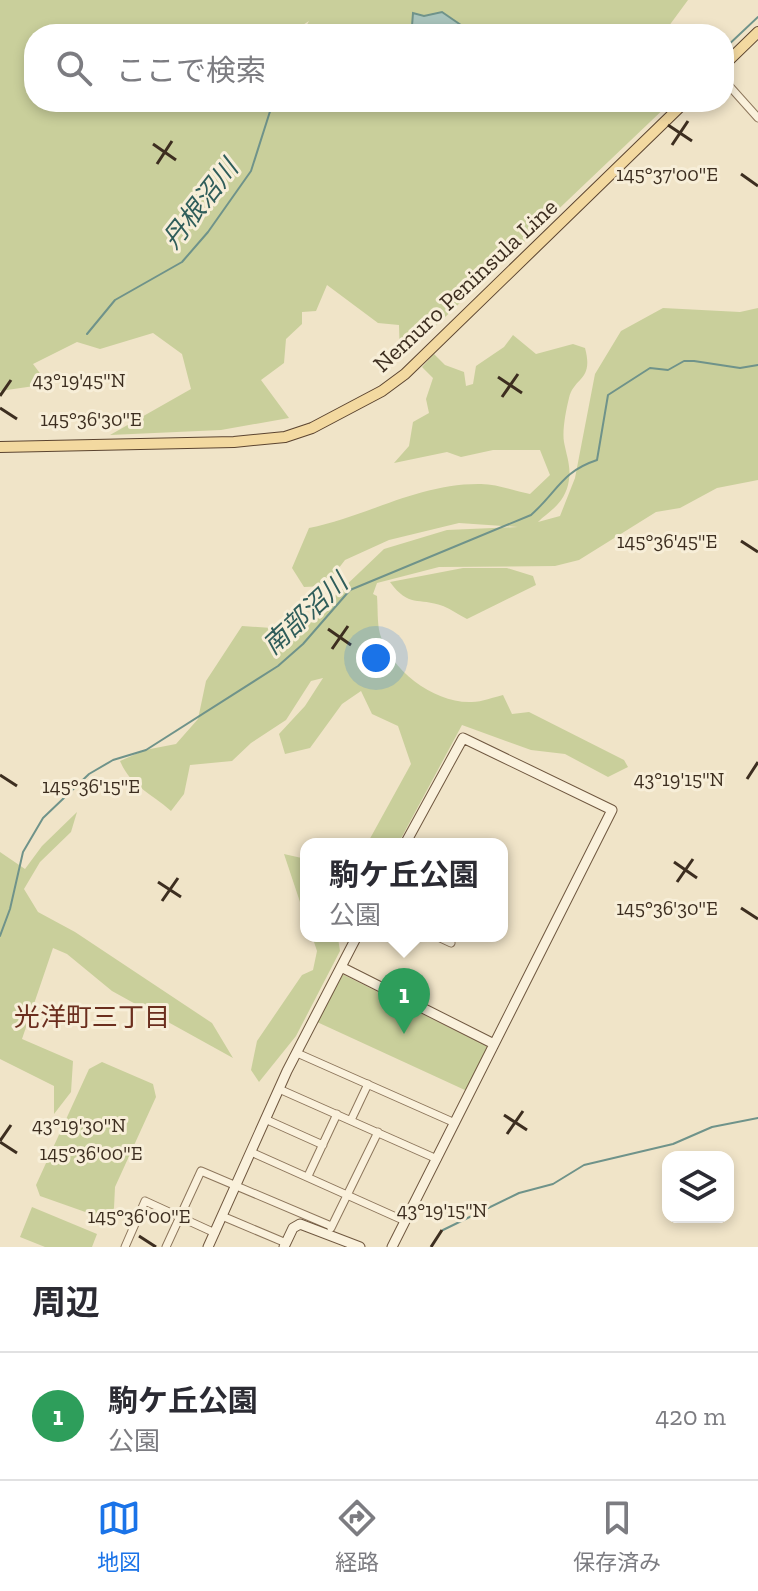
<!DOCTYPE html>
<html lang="ja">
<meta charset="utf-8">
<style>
:root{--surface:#fff;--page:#f2f2f3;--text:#2b2b33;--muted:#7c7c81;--line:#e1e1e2;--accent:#1a73e8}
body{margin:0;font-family:"Zilla Slab","Noto Sans JP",serif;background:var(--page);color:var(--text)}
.controls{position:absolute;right:24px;bottom:24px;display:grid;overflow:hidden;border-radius:16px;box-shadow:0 4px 12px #0003}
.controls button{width:72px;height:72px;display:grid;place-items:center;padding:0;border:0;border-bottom:2px solid var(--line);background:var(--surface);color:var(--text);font:40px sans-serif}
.you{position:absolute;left:376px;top:658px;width:28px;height:28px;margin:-20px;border:6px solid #fff;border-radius:50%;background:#1a73e8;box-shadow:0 0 0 12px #1a73e833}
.badge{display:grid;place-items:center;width:52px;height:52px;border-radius:50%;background:var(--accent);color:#fff;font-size:26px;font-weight:700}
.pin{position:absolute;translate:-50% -66px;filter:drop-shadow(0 2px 4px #0008)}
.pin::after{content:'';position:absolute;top:42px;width:28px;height:24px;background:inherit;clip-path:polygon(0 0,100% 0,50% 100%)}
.popup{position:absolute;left:300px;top:838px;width:208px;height:104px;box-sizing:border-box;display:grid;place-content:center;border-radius:16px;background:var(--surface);filter:drop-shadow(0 2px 6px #0005);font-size:26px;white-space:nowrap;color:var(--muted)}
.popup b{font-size:30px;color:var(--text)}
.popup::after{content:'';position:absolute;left:50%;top:100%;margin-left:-16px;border:16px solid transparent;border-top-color:var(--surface)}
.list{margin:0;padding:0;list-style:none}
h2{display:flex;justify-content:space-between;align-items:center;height:104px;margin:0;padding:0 32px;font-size:34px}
h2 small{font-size:26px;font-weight:400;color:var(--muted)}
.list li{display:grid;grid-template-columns:52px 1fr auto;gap:24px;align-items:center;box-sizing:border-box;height:128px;padding:0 32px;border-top:2px solid var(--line)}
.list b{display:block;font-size:30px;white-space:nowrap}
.list p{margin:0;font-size:26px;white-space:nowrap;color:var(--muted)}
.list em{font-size:26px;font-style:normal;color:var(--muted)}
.icon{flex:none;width:44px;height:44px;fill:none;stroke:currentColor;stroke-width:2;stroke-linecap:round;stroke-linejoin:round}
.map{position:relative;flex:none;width:758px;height:1247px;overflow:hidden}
.search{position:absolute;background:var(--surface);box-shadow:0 4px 12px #0003;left:24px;right:24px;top:24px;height:88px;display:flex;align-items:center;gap:20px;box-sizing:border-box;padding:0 28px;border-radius:32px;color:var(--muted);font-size:30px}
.sheet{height:232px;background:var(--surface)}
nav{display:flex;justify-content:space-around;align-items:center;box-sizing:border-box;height:112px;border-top:2px solid var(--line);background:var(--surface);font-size:22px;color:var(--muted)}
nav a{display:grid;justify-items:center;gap:4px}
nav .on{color:var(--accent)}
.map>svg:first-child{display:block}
.green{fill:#c9cf9b}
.water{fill:#a9c4bc;stroke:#6f938a;stroke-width:2}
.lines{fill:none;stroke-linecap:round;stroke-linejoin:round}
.stream{stroke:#6f938a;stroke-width:2}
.street-casing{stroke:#8d765c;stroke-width:9}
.secondary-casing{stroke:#6f573f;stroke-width:11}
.primary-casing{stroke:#5b4430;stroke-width:12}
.street{stroke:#faf1dc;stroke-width:7}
.secondary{stroke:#faf1dc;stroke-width:9}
.primary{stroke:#f3d9a0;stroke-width:10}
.ticks{fill:none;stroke:#3d2e20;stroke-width:3}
.labels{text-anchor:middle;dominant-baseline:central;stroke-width:6;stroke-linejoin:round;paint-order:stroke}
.street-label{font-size:24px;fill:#3d2e20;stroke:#f7eed8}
.water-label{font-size:26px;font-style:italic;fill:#2f5d5a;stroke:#f7eed8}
.neighbourhood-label{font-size:26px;fill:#6b2e1e;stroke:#f7eed8}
.ticks-label{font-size:20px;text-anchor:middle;fill:#3d2e20;stroke:#f7eed8;stroke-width:6;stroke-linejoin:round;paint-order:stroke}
</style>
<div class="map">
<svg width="758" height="1247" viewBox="0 0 758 1247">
<rect width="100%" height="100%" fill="#f0e4c8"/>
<path class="green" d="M0,0H688L663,34H302L309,21L289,34H34V102H671L400,360L399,325L378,323L327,285L316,311L302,312V324L286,339L284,363L261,380L289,418L221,430L110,435L191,389L182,354L153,333L100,349L77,342L33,364L48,384L0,391Z
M663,308L740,312L758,308V480L717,488L680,508L656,512L579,560L555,566L439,567L377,583L373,594L377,596C378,608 377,623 380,634C390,670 435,704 472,702C482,702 494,697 503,695L512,714L529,712L624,760L628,767L608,777L565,754L531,750L462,725L398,844H367L411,764L398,726L372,714L361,691L342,704L310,748L285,754L279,734L305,706L323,678L311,681L286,720L251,743L232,761L190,765L184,794L171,811C149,791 132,788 120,761L145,750L176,744L198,719L206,681L242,626L272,628L315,615L384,549L447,530L518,527L459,523L389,540L345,560L325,586L304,587L292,568L309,528C368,516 419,483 481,484C497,484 514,491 530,494L550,475L540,450H493L461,457L447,452L394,463L409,446L413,422L429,413L426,399L433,378L422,367L434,354L445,365L464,372L466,386L473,384L476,366L504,347L513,335L536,354L573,344L585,348C594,381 574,377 569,398C566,410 562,431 564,442C567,458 572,468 568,485C563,505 549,511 538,522L560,516L575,478L595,374L621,331Z
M463,568H507L533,576L536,585L467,619C459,615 451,609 443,606C418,597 409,608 390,582Z
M77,812L71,832L40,862L24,889L38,912L75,932L212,1023L233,1058L112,991L67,954L53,948L22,1039L73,1061L71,1092L54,1114V1086L0,1059V852L25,869L42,846Z
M284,854L306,859V920Z
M312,936H342L338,938L340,951L296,1036L259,1082L251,1070L257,1041L302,975L313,970L317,951Z
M342,974L488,1047L467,1091L317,1022Z
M102,1062L153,1084L156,1097L115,1187L114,1208L108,1220L40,1196L36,1185L89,1069Z
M32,1207L97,1234L92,1247H45L20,1237Z"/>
<path class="water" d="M442,12L474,34H398L412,26L413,13L424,16Z"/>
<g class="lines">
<path class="stream" d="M724,49L758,17
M87,334L115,300L182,262L208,232L251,171L273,102
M0,936L10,909L23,852L43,818L89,774L113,760L146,750L278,666L303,644L350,590L531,515C558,491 561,472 597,460L608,395L650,368L668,370L684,361H694L740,368L758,365
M443,1230L519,1193L553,1184L584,1165L673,1144L712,1127L758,1118"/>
<defs>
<path id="street" d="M724,80L758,118
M436,936L451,943
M297,1053L455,1123
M279,1089L437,1159
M265,1119L323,1145
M351,1120L368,1084
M251,1152L405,1221
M308,1176L337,1114
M222,1216L286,1243
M331,1228L378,1132
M125,1247L145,1201L215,1233
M166,1247L201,1171L331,1226"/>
<path id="secondary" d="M341,967L494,1044
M208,1247L287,1071L357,936
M284,1247L293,1228L300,1224L360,1247
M392,1247L612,810L463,738L405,844"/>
<path id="primary" d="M724,65L758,32
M0,447L234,442L285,437L312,428L382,391L405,374L685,102"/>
</defs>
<use href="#street" class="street-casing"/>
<use href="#secondary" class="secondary-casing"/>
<use href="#primary" class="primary-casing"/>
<use href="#street" class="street"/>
<use href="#secondary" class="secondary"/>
<use href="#primary" class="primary"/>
</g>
<path class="ticks" d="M668,125L692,141M153,144L176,160M672,145L688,121M157,164L172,141M741,174L758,186M498,377L522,393M0,396L11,380M502,397L518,374M0,408L17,419M741,541L758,552M328,629L351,645M332,649L348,626M0,775L17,786M747,779L758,762M674,862L697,878M158,882L181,897M677,882L693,859M162,901L178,878M741,908L758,919M504,1115L527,1130M507,1134L523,1111M0,1141L11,1125M0,1142L17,1153M139,1236L156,1247M431,1247L442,1230"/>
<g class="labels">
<g class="street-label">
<text transform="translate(465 285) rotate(-43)">Nemuro Peninsula Line</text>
</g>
<g class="water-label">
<text transform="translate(200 204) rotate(-52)">丹根沼川</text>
<text transform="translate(305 614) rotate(-43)">南部沼川</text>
</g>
<g class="neighbourhood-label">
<text x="92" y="1017">光洋町三丁目</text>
</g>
</g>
<g class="ticks-label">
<text x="667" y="181">145°37'00"E</text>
<text x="79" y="387">43°19'45"N</text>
<text x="91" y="426">145°36'30"E</text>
<text x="667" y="548">145°36'45"E</text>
<text x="679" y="786">43°19'15"N</text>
<text x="91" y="793">145°36'15"E</text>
<text x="667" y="915">145°36'30"E</text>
<text x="79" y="1132">43°19'30"N</text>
<text x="91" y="1160">145°36'00"E</text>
<text x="442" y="1217">43°19'15"N</text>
<text x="139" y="1223">145°36'00"E</text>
</g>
</svg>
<div class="controls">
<button><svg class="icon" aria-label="layers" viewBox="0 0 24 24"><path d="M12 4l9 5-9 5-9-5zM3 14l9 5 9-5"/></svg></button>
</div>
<div class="you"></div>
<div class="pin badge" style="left:404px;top:1034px;background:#2e9e5b">1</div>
<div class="popup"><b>駒ケ丘公園</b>公園</div>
<div class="search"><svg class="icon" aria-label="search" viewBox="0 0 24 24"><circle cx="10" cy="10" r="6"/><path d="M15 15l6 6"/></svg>ここで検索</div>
</div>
<section class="sheet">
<h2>周辺<small></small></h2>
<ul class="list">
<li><span class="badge" style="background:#2e9e5b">1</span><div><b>駒ケ丘公園</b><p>公園</p></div><em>420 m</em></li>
</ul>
</section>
<nav>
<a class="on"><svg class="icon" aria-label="map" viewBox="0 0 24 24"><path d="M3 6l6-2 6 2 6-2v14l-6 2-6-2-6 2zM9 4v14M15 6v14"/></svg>地図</a>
<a><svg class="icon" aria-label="directions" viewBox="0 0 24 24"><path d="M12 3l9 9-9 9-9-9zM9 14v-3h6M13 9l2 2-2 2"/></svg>経路</a>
<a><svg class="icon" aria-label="saved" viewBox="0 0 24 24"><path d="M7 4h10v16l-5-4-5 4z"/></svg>保存済み</a>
</nav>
